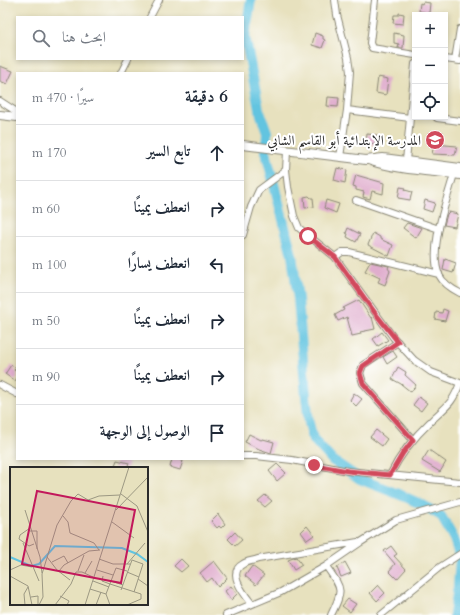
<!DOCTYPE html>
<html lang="ar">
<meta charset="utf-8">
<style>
:root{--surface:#fff;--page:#f6f6f7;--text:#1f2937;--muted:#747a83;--line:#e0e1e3}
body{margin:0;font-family:Cardo,Amiri,serif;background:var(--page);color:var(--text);direction:rtl}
.controls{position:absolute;right:12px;top:12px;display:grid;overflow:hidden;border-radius:0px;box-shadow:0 2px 6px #0003}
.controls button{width:36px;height:36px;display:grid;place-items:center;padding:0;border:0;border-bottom:1px solid var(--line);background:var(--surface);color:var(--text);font:20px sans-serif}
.stop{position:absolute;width:12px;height:12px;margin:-9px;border:3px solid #d1495b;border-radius:50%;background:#fff}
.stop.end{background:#d1495b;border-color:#fff;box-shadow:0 1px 4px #0008}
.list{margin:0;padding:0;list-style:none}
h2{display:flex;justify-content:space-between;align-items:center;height:52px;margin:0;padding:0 16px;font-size:17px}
h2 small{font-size:13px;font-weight:400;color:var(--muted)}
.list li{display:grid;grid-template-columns:26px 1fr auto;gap:12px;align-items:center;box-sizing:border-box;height:56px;padding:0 16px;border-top:1px solid var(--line)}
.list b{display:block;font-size:15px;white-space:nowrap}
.list em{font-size:13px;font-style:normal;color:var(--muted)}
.icon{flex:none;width:22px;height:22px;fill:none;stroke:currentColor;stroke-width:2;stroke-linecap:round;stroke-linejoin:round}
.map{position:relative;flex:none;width:460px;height:615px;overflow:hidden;direction:ltr}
.search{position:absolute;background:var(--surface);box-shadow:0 2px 6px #0003;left:16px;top:16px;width:228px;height:44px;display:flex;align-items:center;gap:10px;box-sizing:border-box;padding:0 14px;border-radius:0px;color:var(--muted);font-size:15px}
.panel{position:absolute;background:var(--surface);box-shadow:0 2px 6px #0003;left:16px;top:72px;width:228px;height:388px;border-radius:0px;direction:rtl}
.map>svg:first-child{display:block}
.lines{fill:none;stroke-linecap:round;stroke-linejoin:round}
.river{stroke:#62c4e0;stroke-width:10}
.building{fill:#e0adcd}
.minor-casing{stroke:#898674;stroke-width:8}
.secondary-casing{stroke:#898674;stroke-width:10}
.minor{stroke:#fff;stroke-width:6}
.secondary{stroke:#fff;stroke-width:8}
.route{stroke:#d1495b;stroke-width:5}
.labels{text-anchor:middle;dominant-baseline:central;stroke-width:4;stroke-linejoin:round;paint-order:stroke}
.poi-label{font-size:14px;fill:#2b2b2b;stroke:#fff;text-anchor:end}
.inset-river{fill:none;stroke:#62c4e0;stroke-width:2}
.inset-road{fill:none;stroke:#9c9883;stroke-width:1}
.view{fill:#c2185b;fill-opacity:0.15;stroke:#c2185b;stroke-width:2}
.inset-edge{fill:none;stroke:#2b2b2b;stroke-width:2}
</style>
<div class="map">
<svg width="460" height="615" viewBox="0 0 460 615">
<rect width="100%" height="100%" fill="#fff"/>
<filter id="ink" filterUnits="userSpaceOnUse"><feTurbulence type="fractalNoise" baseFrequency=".025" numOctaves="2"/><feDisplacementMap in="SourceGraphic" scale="8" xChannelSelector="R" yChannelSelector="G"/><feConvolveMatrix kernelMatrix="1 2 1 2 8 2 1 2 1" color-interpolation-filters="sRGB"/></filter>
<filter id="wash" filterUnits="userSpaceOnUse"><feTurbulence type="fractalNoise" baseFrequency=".012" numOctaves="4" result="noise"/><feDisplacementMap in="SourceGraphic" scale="16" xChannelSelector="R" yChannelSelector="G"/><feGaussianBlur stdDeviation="0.9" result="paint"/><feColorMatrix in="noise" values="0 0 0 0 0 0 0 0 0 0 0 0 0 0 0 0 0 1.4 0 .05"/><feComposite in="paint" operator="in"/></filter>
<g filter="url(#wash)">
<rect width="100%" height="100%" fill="#e7e1be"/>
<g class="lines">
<path class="river" d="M251,0L245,36L259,109L267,132L266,153L292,255L298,299L306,396L309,423L313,439L332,460L360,479L403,496L423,505L441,516L454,539L460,558L458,587L454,615"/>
</g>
<g id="blocks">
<path class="building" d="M423,2L430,3L429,13L419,11L420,3L422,4Z
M399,13L404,14L403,24L393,23L394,15H399Z
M315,33L323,36V39L325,40L322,48L312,45Z
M394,33L404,35L403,48H398L399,44L394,43Z
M0,66L13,71L7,84L0,81Z
M378,77L388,79L386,95L376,93Z
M328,97L339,98L338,107L327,106Z
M367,134L377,135L375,145L366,143Z
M434,144L457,146L455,155L432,154Z
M337,168L347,170L345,183L334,180Z
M356,175L384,183L383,194L372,191L370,199L363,197L364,192L356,190V187L353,186Z
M400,187L406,188L405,190L412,192L410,200L398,198Z
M309,196L311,198H313L314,207L305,208L304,197Z
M326,200L339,204L336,213L324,208Z
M425,200L435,203L432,212L423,209Z
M449,212L458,214L455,227L444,225L447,214Z
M407,223L422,228L416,238L403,228Z
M348,228L360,234L356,242L347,237L348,234L346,233Z
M373,233L380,237V239L393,245L389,256L368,245Z
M445,259L456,263L453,273L443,270Z
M370,262L389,266L388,268L390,271L385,285L378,282L380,278L365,271Z
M359,300L371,318L372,317L375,329L360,332L361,334L352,336L347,317L338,321L335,315L344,310L343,308Z
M443,309L448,311L445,321L435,319L436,312L442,313Z
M382,332L388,340L378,346L373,339Z
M393,351L397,357L387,364L383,357Z
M11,365L16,368L14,370L17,372V378L15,381L5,374Z
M398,367L406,372L405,375L416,385L411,392L401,384L392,379Z
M354,393L362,399L356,406L350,400Z
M419,397L427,403L421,411L413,405Z
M376,430L387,439L382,446L370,437Z
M249,434L261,440L263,439L274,442L271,453L259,449L245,442Z
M429,450L446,462L440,472L422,461Z
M172,459H179L183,461L180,470L170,467Z
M117,460L129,463L127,468H114Z
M277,464L286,473L277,481L269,471Z
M265,495L272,501L265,507L258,501Z
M218,514L225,524L221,528L219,526L217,528L211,521Z
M307,526L314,535L307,540L301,532Z
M235,532L242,540L235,546L228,539Z
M391,546L397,554L394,556L406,569L397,579L389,571L395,564L384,551Z
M296,557L302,565L294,570L288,560Z
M181,559L188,566L181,572L174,566Z
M214,561L227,578L218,587L212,578L207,582L200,573Z
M345,562L351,573L341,577L337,568Z
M252,566L264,575L256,585L245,576Z
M378,585L385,593L377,601L370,593Z
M231,586L237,594L231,600L225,591Z
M348,599L356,604L350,612L342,606Z"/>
</g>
</g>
<g filter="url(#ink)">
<use href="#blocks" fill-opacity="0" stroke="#898674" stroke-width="1"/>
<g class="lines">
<defs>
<path id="minor" d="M335,0L337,15L348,58L350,72L347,110L340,157
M375,0L370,43L372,48L415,55
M150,17L159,0
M445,59L460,61
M455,60L460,29
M121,73L128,59
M0,101L17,112
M347,110L410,118
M437,118L460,121
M287,151L286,170L288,187L294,216L299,228L335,257L393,337L414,360L431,372L460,383
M406,161L415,64
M454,174C447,200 428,249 439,275C443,283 452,289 460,293
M356,200L439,229
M243,235L251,207L259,190L286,170
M335,257L342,252H349L439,274
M398,342L363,365L360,373L363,383L413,440
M0,385L17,394
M243,456H256L292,460L348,471L460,482
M390,475C400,455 414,437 430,422C446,406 452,405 460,383
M326,566C342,589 344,589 331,615
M252,604C245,595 226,573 243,564C247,561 253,561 258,559L358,542
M226,615L281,592L326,566L361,542L396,520L460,502
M381,615L440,567L460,554"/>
<path id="secondary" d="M0,115L17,117
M243,145L366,160L383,158L460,168
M371,161C399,170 431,171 460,175"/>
</defs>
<use href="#minor" class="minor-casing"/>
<use href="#secondary" class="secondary-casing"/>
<use href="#minor" class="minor"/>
<use href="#secondary" class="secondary"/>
</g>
</g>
<g class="lines" filter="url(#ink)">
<path class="route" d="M308,236L335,257L375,313L398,342L363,366L360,373L363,383L413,440L403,453L390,475L348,471L314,465"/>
</g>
<defs>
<symbol id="school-disc" viewBox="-11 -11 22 22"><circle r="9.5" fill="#d1495b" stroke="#fff"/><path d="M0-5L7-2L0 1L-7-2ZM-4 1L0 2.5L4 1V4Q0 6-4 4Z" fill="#fff"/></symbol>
</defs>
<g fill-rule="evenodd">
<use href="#school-disc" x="424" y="129" width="22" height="22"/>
</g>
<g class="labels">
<g class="poi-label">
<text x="421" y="140">المدرسة الإبتدائية أبو القاسم الشابي</text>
</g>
</g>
<g transform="translate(10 467)">
<rect width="138" height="138" fill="#e7e1be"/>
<path class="inset-river" d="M0,90L21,99L29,97L45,79L112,81L127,87L138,95"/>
<path class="inset-road" d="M111,27L127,39L138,65M15,43L30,90L32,106M106,43L138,10M53,49L58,55L60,66L84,76L89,83M102,55L124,71M20,61L10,68L9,72L19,79L24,77M20,64H27V82M13,76L29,114M37,90L47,103L60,113M89,92L103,97H120M42,95L54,89L58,96M117,97L135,76M0,103L11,98L22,100M87,103L103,108M49,104L54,98L79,84L90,83M68,104L74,88M117,105L129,110M75,106L82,94M0,109L18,119L22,138M93,109L92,114L100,117M128,112L138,119M83,114L99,120M101,114L113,118M100,117L131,127V132L117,138M80,122L96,127M111,123L122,93L133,97L124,125M50,129L59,134L57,138M21,130L28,129V138M15,138L14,127L18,120M29,138L33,130L32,107L47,58L61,34L68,27L78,33L89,29L110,28M45,138L61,117L66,105H72L83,110M75,138L119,0M86,138L91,125M100,138L96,127L106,101L117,104"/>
<path class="view" d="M27,24L125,43L111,116L12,97Z"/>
<rect width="138" height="138" class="inset-edge"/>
</g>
</svg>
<div class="controls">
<button>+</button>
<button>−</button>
<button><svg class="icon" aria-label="locate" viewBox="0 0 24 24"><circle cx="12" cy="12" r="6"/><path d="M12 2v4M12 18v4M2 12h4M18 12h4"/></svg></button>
</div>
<div class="stop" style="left:308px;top:236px"></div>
<div class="stop end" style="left:314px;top:465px"></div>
<div class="search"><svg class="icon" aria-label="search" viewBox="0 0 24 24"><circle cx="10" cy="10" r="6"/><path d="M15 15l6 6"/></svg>ابحث هنا</div>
<section class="panel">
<h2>6 دقيقة<small>سيرًا · 470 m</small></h2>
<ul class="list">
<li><svg class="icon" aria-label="ahead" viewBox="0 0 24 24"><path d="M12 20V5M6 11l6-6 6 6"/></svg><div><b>تابع السير</b></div><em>170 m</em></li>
<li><svg class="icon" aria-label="right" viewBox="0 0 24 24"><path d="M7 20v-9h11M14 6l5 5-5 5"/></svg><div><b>انعطف يمينًا</b></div><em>60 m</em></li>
<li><svg class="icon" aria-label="left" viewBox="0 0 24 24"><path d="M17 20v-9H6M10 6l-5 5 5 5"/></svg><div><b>انعطف يسارًا</b></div><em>100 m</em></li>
<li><svg class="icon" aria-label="right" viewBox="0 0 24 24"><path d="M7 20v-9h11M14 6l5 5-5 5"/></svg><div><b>انعطف يمينًا</b></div><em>50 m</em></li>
<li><svg class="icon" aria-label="right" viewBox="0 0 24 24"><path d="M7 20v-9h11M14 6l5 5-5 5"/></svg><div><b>انعطف يمينًا</b></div><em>90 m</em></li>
<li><svg class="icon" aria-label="arrive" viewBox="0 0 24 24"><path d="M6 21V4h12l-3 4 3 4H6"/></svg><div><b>الوصول إلى الوجهة</b></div></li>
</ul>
</section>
</div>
